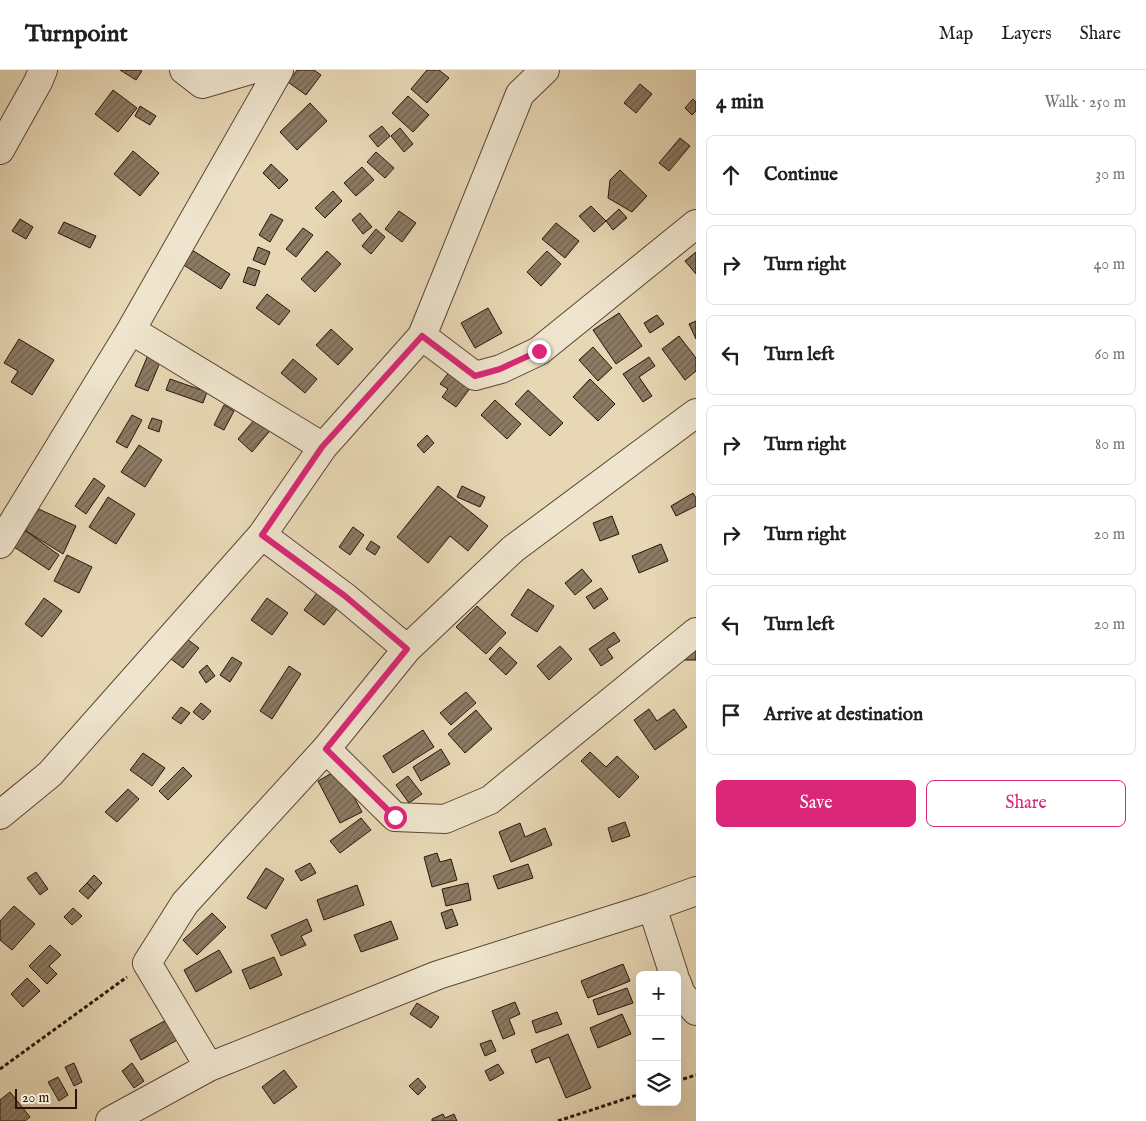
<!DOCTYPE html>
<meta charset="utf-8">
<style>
:root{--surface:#fff;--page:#f2f2f2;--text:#202124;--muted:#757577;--line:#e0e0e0;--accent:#db2777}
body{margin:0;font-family:"IM FELL English",serif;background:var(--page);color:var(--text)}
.controls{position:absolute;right:15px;bottom:15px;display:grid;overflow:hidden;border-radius:8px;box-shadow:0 5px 20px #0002}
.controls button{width:45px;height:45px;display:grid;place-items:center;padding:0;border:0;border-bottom:1px solid var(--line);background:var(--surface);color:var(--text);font:25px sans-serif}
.scale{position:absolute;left:15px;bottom:12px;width:62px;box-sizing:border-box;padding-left:5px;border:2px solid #29150c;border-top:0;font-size:14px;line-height:18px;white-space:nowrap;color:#29150c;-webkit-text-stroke:4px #efe5ce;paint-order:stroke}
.stop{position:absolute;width:15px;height:15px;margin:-11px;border:4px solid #db2777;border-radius:50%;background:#fff}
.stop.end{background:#db2777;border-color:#fff;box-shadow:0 1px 5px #0008}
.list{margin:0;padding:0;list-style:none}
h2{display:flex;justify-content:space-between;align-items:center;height:65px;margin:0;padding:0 20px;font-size:21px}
h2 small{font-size:16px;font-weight:400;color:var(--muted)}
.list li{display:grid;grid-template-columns:32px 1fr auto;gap:15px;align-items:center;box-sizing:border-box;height:80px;margin:0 10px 10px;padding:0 10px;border:1px solid var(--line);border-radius:8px}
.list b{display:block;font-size:19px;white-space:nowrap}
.list em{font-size:16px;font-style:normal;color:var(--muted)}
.actions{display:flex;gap:10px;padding:15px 20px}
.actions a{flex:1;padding:11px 0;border:1px solid var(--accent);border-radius:8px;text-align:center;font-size:18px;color:var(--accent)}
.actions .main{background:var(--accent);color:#fff}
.icon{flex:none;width:28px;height:28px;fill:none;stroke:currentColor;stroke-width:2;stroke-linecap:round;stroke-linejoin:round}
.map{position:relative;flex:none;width:696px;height:1051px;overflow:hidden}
header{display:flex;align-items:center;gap:30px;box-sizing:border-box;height:70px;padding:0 25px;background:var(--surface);border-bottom:1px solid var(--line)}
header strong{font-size:24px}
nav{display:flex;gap:28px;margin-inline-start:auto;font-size:18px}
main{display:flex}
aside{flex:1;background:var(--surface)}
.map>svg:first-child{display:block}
.building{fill:url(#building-hatch);stroke:#29150c}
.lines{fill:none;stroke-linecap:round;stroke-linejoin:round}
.minor-casing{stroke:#584636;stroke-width:30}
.path{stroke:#29150c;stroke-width:3;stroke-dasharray:4 2.5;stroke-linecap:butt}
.minor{stroke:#efe5ce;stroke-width:28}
.route{stroke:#db2777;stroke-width:6}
</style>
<header>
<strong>Turnpoint</strong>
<nav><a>Map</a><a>Layers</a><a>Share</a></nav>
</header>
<main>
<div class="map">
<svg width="696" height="1051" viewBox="0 0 696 1051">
<defs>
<pattern id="building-hatch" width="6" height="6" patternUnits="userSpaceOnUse" patternTransform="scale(1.25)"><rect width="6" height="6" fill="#8c7a63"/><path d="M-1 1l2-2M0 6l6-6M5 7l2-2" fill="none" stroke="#726350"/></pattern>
</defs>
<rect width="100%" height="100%" fill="#e7d7b4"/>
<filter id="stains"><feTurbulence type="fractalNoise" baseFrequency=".004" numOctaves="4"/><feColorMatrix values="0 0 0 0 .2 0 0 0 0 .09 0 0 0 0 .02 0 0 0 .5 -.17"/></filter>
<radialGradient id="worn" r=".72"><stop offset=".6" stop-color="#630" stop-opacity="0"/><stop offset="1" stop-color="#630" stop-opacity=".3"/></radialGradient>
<path class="building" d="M120,0H140L142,1L136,10Z
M297,0H314L321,5L306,25L288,12Z
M427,0H439L449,8L427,33L411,19Z
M640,14L652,24L636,43L624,33Z
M113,20L137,38L118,62L95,44Z
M408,26L429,45L413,62L392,43Z
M693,29L696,32V41L692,45L685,38Z
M310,33L327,51L297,80L280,62Z
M140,36L156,46L150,55L135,46Z
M382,56L390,66L378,77L369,66Z
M400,58L413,74L404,82L391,66Z
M680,68L690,76L669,101L659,93Z
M133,81L159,103L140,126L114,104Z
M376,82L394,98L385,108L367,92Z
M271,94L288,110L279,119L263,103Z
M362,97L374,110L356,126L344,113Z
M620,100L647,126L632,142L608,128L610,110Z
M333,121L342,131L325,148L315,138Z
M591,136L606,151L594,162L579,146Z
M619,139L627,148L613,160L606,151Z
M399,141L416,153L402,172L385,159Z
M360,143L372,157L363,164L352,150Z
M271,144L283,150L270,172L259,165Z
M20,149L33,157L26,169L12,161Z
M64,152L96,166L90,178L58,163Z
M556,153L579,171L565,188L542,169Z
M303,158L313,165L296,187L286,179Z
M376,159L385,167L371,184L362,176Z
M258,177L270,182L265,195L253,190Z
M192,180L230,204L221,219L182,194Z
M327,181L341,194L315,222L301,209Z
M547,181L561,194L541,216L527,202Z
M696,182V204L685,191Z
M248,197L260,201L255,216L243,212Z
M267,224L290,241L279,255L256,238Z
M488,238L502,263L475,278L461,253Z
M619,243L642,276L616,294L593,260Z
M657,245L664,254L650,263L644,253Z
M696,251V269L689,254Z
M331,259L353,279L338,295L316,275Z
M679,266L696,288V301L685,310L662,279Z
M19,269L54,290L32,325L11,312L18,301L4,293Z
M593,277L612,298L598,311L579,290Z
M148,285L161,290L148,321L135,316Z
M649,287L655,296L639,307L652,326L643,332L623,304Z
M293,289L317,309L305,323L281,303Z
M450,301L471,317L456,337L442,327L448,319L440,314Z
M170,309L207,322L203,333L166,320Z
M590,309L615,334L598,351L573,327Z
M528,320L563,353L550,366L515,334Z
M495,330L521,354L507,369L481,345Z
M224,335L234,341L224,360L214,355Z
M260,343L274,356L252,382L238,369Z
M132,345L142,350L127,378L116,372Z
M152,348L162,351L159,362L148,358Z
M427,365L434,373L424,383L417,375Z
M139,375L162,390L145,417L121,402Z
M94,408L105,416L86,444L75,436Z
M438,416L488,456L468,481L450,466L428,493L397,467Z
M462,416L485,427L480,437L457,427Z
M693,423L696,428V436L676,446L671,436Z
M108,427L135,444L116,474L89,457Z
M32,436L76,456L63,484L26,461Z
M612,446L619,464L600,471L593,453Z
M353,457L364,465L350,485L339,477Z
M26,461L59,485L49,500L8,473Z
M371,471L380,477L375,485L366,479Z
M661,474L668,491L639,503L632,486Z
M67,485L92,497L79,523L54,511Z
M582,499L592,511L575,525L565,513Z
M601,518L608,529L594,539L586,527Z
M320,519L340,535L324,555L304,540Z
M528,519L554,536L537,562L511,545Z
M44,528L62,541L42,567L25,554Z
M267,528L288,543L272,565L251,550Z
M477,536L506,563L486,584L456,557Z
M614,562L620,571L607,579L613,588L601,596L589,579Z
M187,569L199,578L183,598L171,589Z
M560,576L572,589L549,610L537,596Z
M500,577L517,593L506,605L489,589Z
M685,578H696V590H684Z
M232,587L242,593L230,612L220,605Z
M207,595L215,606L206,613L199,602Z
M289,596L301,604L272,649L260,641Z
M466,622L476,633L451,655L440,643Z
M201,633L211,641L203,650L193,642Z
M181,637L190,643L181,654L172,648Z
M649,639L657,651L674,639L687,657L655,680L634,650Z
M476,640L492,659L465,683L448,664Z
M423,660L434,677L393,703L383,686Z
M441,679L450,694L421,711L413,697Z
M590,682L606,697L617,686L639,707L619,728L581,691Z
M143,683L165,698L152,716L130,700Z
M183,697L192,706L168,730L159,721Z
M339,699L362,742L340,753L318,711Z
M408,706L422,724L409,733L396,715Z
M128,719L139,729L117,752L105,742Z
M361,748L371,760L340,783L330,771Z
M625,752L630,766L612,772L608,758Z
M520,753L525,767L545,758L552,775L511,792L499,762Z
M437,783L440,792L451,789L457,810L432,817L424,787Z
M310,793L316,803L301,811L295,801Z
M528,794L533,808L498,819L493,806Z
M266,798L284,809L266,839L247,828Z
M36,802L48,819L40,825L27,808Z
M94,805L102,813L95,821L87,813Z
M87,813L95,821L88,829L79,821Z
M468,813L471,830L446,836L442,819Z
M357,815L364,835L324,850L317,830Z
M14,836L35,854L12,880L0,870V851Z
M73,838L82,846L72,855L64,847Z
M452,839L458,855L446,859L441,843Z
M212,843L226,857L197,885L183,870Z
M307,849L312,861L301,866L306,875L281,886L271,865Z
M391,851L398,869L361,882L354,865Z
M50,875L61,885L49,896L57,904L47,914L29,896Z
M219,880L232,902L196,922L184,900Z
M274,887L282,905L250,919L242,900Z
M623,894L630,911L588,928L581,911Z
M27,908L40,921L23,937L11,924Z
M627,918L633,933L598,945L593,930Z
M515,932L520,944L509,949L515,964L503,969L492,941Z
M417,933L439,947L431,958L410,944Z
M557,942L562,954L536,963L532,951Z
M622,944L631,964L598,978L590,958Z
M170,948L181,968L141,990L130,970Z
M568,964L591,1018L566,1028L549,987L536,993L531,980Z
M491,970L496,981L485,986L480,974Z
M74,993L82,1012L74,1016L65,997Z
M132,993L144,1011L134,1018L122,1001Z
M498,994L504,1003L490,1011L485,1001Z
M284,1000L297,1017L274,1034L262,1017Z
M58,1007L68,1025L59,1031L48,1012Z
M418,1008L426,1017L418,1025L409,1016Z
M10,1022L30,1047L25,1051H0V1030Z
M443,1044L445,1048L454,1044L457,1051H432V1049Z"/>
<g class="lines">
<defs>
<path id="minor" d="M184,0L202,14L250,0
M0,80L38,12L43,0
M131,260L323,377
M422,266L475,306L501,299L539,281L696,154
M262,465L345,527L407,579
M0,474L131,260L279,0
M326,679L395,747L445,749L490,730L696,562
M0,745L50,704L262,465L323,377L422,266L520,24L545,0
M652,837L674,905
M677,913L681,924L696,941
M209,997L147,893L185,833L326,679L407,579L513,479L696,343
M110,1051L209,997L438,905L652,837L696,821"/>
</defs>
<use href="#minor" class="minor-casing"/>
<path class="path" d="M0,999L127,907
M677,1011L696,1005
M558,1051L640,1024"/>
<use href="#minor" class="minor"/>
</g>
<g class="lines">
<path class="route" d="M395,747L326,679L407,579L345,526L262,465L322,377L422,266L475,306L500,299L539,281"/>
</g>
<rect width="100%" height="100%" filter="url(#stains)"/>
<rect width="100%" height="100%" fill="url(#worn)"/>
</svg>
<div class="controls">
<button>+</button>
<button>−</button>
<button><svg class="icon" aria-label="layers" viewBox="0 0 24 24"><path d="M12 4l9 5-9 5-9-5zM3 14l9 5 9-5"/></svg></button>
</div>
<div class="scale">20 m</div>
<div class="stop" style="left:395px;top:747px"></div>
<div class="stop end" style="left:539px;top:281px"></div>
</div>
<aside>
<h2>4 min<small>Walk · 250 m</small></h2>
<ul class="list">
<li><svg class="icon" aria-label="ahead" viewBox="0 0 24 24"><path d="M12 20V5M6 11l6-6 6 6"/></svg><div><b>Continue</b></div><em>30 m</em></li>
<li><svg class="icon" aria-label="right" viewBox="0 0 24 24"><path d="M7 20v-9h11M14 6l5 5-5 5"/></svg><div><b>Turn right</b></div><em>40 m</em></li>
<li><svg class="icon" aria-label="left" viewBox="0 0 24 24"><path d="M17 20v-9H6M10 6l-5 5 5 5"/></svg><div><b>Turn left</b></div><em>60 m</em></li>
<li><svg class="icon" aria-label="right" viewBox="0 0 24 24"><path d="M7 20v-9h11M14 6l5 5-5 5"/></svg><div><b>Turn right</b></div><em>80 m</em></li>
<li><svg class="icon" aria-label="right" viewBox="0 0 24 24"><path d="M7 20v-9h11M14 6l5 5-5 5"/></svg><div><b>Turn right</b></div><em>20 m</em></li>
<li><svg class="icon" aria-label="left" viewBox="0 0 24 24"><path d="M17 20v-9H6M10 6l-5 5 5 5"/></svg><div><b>Turn left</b></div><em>20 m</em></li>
<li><svg class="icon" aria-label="arrive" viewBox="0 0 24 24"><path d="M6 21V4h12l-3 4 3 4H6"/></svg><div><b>Arrive at destination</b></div></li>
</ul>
<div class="actions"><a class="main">Save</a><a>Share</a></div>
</aside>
</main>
